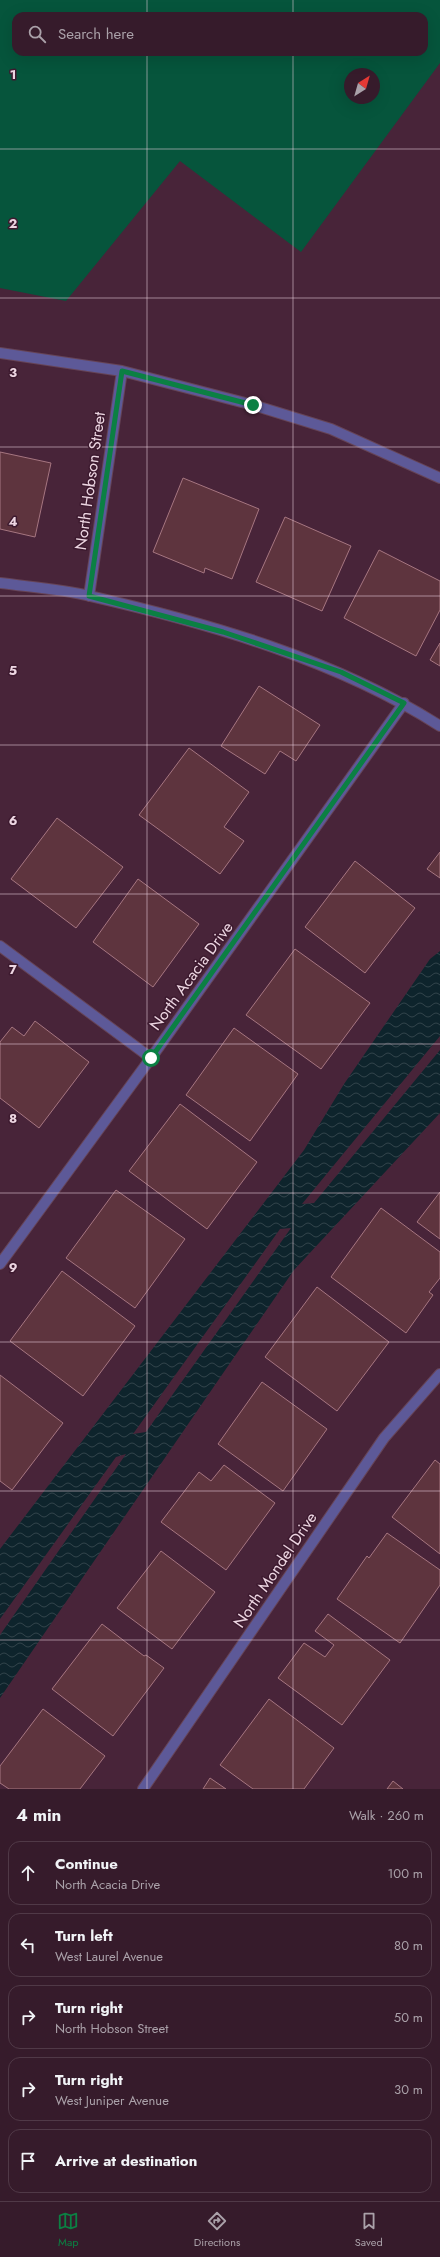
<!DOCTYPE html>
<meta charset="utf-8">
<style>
:root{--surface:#361b2b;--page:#3d2433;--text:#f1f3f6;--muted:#aaa1a9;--line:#503947;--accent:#0b8043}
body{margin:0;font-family:Jost,sans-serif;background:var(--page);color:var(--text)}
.compass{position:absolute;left:344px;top:68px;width:36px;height:36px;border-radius:50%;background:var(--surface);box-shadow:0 4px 16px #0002;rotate:37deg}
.stop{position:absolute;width:12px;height:12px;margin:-9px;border:3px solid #0b8043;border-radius:50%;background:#fff}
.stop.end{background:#0b8043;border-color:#fff;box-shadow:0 1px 4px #0008}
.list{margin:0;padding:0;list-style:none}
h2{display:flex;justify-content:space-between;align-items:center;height:52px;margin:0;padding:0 16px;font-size:17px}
h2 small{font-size:13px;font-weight:400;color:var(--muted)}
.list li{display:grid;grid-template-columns:26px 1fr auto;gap:12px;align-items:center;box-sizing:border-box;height:64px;margin:0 8px 8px;padding:0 8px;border:1px solid var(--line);border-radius:12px}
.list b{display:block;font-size:15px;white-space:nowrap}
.list p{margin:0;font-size:13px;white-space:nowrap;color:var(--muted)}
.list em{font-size:13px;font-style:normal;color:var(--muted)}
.icon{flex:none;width:22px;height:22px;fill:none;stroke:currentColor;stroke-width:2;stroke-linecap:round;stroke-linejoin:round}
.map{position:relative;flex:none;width:440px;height:1789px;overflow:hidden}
.search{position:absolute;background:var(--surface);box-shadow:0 4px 16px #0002;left:12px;right:12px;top:12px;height:44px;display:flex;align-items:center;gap:10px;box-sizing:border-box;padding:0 14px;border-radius:12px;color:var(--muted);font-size:15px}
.sheet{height:412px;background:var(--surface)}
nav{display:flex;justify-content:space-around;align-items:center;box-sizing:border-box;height:56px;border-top:1px solid var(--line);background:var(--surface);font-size:11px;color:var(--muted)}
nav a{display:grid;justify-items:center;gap:2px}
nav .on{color:var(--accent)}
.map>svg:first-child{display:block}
.green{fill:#06553c;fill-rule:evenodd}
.water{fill:url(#water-waves);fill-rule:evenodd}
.building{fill:#5e343e;stroke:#a67681}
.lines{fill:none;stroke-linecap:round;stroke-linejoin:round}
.minor-casing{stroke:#664457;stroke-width:12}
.minor{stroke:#5d5998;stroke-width:10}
.route{stroke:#0b8043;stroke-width:5}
.grid{fill:none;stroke:#edd6e2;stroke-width:1;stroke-opacity:0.55}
.labels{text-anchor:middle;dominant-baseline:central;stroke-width:3;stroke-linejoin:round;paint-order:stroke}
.street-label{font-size:16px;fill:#edd6e2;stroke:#3d1a2f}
.grid-label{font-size:13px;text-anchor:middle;font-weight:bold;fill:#edd6e2;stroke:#3d1a2f;stroke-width:3;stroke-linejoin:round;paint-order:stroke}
</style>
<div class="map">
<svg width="440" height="1789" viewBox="0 0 440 1789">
<defs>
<pattern id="water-waves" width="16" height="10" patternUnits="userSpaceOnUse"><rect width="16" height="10" fill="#0e242c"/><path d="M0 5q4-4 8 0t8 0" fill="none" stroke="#31434a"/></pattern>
</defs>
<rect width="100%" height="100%" fill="#482439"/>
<path class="green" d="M0,0H440V63L301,252L180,161L66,301L0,288ZM16,16H424V52H16ZM350,74H374V98H350Z"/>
<path class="water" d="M440,951V1036L302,1204L314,1203L440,1050V1113L294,1270L0,1698V1635L126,1454L116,1457L0,1619V1549L304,1150L344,1084L430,959ZM291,1228L146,1432L133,1434L280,1229Z"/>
<path class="building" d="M0,452L51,463L35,537L0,529Z
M183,478L259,509L232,579L205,568L204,573L153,552Z
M285,517L351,546L322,611L256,582Z
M379,550L440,581V610L416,656L344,618Z
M440,643V666L430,660Z
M259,686L320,725L296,761L280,751L265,774L221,746Z
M189,748L249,792L224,827L244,841L220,874L139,815Z
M57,818L123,867L76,928L11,879Z
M440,852V878L427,869Z
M355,861L415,908L365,973L305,927Z
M138,879L199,924L153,987L93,942Z
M295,949L370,1003L321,1069L246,1015Z
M35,1021L89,1062L39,1128L0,1098V1042L12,1027L24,1036Z
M234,1028L298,1074L250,1141L186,1095Z
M180,1104L257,1162L207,1229L129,1171Z
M116,1190L185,1239L135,1308L66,1258Z
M440,1192V1239L417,1222Z
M381,1208L440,1252V1278L429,1292L433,1295L406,1333L331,1277Z
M62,1271L135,1326L83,1396L10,1341Z
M317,1287L389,1342L337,1411L265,1357Z
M0,1375L63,1423L12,1490L0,1481Z
M262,1382L327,1429L283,1491L218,1444Z
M435,1460L440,1464V1554L392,1517Z
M224,1465L275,1503L226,1570L161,1522L199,1472L211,1481Z
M387,1533L440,1570V1585L400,1643L337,1599L367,1556L369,1558Z
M161,1551L215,1592L172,1649L117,1608Z
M328,1614L390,1660L342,1725L278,1678L304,1643L325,1657L334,1645L315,1631Z
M102,1624L144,1656L146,1655L164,1668L113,1736L52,1689Z
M269,1699L334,1748L304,1789H253L220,1765Z
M43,1709L105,1756L80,1789H9L0,1783V1766Z
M210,1778L226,1789H203Z
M393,1781L403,1789H387Z"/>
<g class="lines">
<defs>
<path id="minor" d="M0,353L122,371L253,405L331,429L440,478
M0,583C30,587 61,589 90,596C208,623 337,660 440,726
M89,596L122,371
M0,946L151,1058
M0,1264L151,1058L404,703
M143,1789L384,1438L440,1374"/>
</defs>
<use href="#minor" class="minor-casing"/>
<use href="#minor" class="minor"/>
</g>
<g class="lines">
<path class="route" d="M151,1058L404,703L341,672L223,632L89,596L122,371L253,405"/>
</g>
<path class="grid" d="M147,0V16M293,0V16M147,52V1789M293,52V1789M0,149H440M0,298H440M0,447H440M0,596H440M0,745H440M0,894H440M0,1044H440M0,1193H440M0,1342H440M0,1491H440M0,1640H440"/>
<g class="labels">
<g class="street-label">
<text transform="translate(90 481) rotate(-82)">North Hobson Street</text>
<text transform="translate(191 976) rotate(-54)">North Acacia Drive</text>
<text transform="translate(275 1570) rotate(-56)">North Mondel Drive</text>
</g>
</g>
<g class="grid-label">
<text x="13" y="79">1</text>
<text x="13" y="228">2</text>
<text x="13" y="377">3</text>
<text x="13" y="526">4</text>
<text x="13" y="675">5</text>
<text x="13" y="825">6</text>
<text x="13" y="974">7</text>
<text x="13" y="1123">8</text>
<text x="13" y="1272">9</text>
</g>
</svg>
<svg class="compass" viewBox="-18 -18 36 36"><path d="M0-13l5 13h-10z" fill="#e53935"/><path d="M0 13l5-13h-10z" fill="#aaa1a9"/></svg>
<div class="stop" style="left:151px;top:1058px"></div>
<div class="stop end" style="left:253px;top:405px"></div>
<div class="search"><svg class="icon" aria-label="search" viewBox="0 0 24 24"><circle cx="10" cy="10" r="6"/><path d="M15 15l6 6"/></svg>Search here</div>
</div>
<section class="sheet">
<h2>4 min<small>Walk · 260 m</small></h2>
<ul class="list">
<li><svg class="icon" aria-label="ahead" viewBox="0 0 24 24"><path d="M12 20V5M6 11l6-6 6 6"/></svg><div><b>Continue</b><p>North Acacia Drive</p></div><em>100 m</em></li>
<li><svg class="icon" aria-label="left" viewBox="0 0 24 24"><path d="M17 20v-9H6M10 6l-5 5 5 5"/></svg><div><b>Turn left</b><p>West Laurel Avenue</p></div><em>80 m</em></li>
<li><svg class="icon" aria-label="right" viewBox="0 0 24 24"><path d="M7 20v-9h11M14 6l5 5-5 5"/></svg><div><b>Turn right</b><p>North Hobson Street</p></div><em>50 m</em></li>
<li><svg class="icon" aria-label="right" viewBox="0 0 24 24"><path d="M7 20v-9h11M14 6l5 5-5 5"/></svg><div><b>Turn right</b><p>West Juniper Avenue</p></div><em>30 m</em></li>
<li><svg class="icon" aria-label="arrive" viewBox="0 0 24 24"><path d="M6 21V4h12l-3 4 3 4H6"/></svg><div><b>Arrive at destination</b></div></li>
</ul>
</section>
<nav>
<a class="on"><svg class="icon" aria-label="map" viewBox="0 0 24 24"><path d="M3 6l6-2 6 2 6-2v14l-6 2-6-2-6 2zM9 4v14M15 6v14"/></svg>Map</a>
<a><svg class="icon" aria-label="directions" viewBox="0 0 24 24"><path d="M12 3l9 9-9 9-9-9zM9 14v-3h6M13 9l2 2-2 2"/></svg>Directions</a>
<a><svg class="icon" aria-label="saved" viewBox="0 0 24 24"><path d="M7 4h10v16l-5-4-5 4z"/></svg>Saved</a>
</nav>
